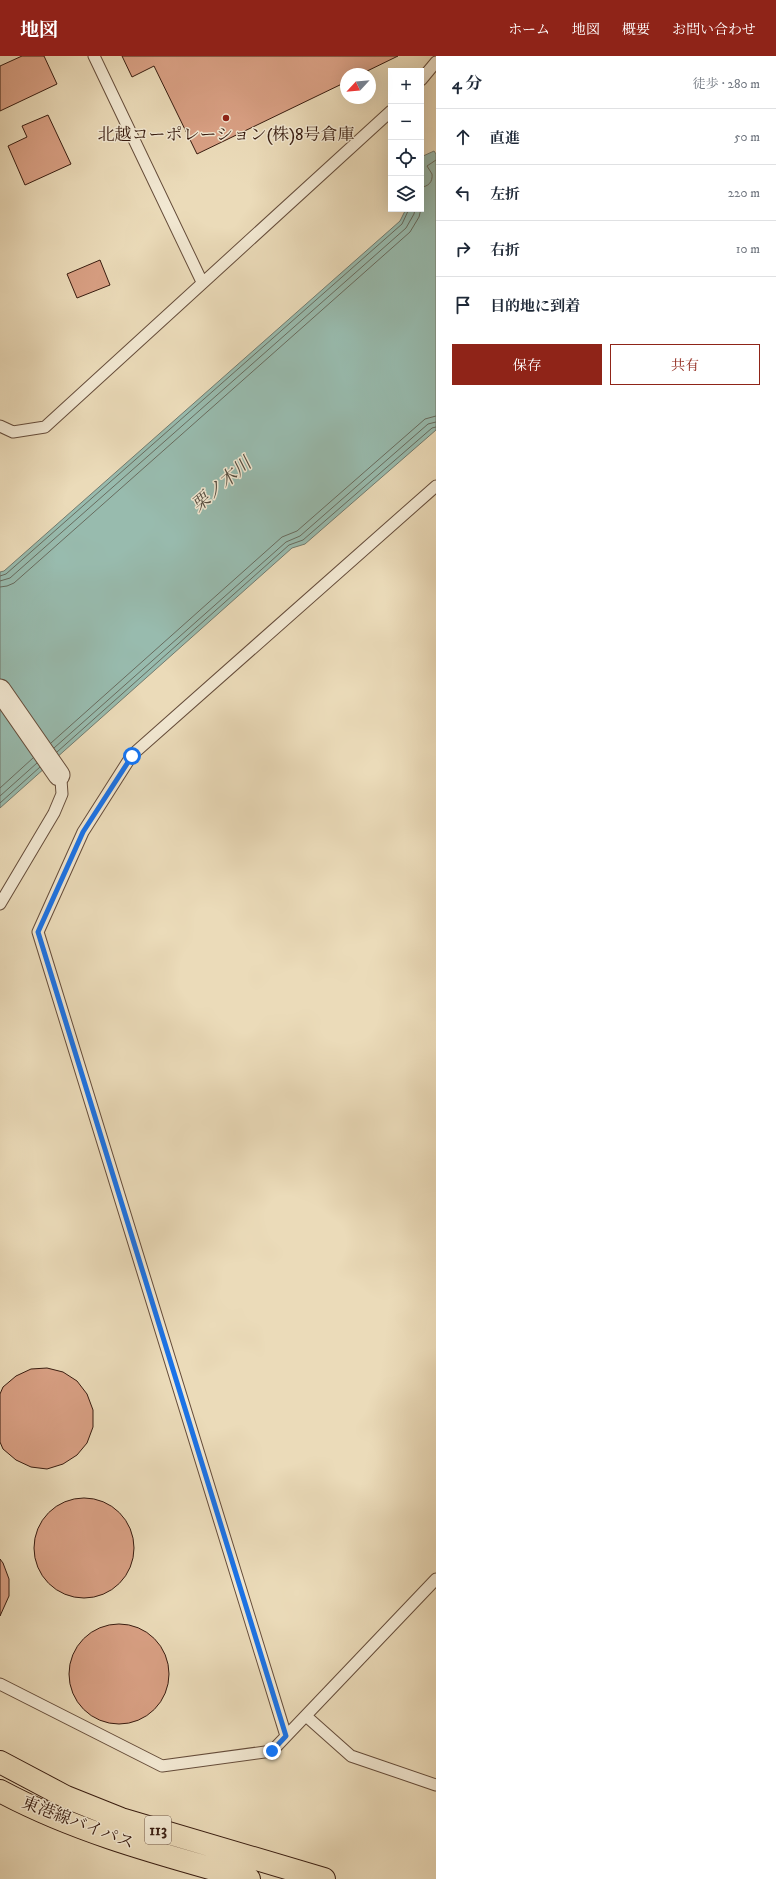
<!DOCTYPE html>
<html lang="ja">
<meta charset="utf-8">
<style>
:root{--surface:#fff;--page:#f2f2f3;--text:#1f2937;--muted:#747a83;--line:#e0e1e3;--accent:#8f2418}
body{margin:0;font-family:"IM FELL DW Pica","Noto Serif JP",serif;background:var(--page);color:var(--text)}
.controls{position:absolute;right:12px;top:12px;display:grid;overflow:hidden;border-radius:0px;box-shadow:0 4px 16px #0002}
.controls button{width:36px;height:36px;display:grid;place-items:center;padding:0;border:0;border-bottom:1px solid var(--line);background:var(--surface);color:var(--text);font:20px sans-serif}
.compass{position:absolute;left:340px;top:12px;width:36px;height:36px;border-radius:50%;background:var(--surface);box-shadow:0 4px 16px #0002;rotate:244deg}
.stop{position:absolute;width:12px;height:12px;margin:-9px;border:3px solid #1a73e8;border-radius:50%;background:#fff}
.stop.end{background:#1a73e8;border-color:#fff;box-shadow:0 1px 4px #0008}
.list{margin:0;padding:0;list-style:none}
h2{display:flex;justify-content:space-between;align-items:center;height:52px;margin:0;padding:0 16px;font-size:17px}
h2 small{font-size:13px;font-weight:400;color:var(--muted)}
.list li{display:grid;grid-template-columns:26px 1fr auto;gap:12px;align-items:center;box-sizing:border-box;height:56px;padding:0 16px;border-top:1px solid var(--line)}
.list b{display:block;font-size:15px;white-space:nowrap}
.list em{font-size:13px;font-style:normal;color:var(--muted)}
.actions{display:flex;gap:8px;padding:12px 16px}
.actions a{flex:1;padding:9px 0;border:1px solid var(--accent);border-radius:0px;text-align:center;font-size:14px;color:var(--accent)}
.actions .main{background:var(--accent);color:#fff}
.icon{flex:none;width:22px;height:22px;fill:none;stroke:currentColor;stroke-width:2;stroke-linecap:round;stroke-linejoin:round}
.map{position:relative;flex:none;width:436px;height:1823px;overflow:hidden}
header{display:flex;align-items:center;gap:24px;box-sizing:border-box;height:56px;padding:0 20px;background:var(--accent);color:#fff}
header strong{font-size:19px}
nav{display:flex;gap:22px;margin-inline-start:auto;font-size:14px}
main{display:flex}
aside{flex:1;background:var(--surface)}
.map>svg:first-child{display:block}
.water{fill:#98bbae;stroke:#727b6f}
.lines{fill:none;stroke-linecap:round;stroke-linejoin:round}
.shore{stroke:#686c5f;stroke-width:1}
.building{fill:#d9a084;stroke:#381c10}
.lane-casing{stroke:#654c3a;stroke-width:13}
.street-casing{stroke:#654c3a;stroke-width:23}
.highway-casing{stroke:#381c10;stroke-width:24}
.lane{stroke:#f2e8d2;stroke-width:11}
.street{stroke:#f2e8d2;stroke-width:21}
.highway{stroke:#ebdbb9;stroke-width:22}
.route{stroke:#1a73e8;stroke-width:5}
.poi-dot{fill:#8f2418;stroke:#f2e8d2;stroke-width:1.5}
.labels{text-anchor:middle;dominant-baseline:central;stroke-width:3;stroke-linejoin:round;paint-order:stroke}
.shield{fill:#f2e8d2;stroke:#70594a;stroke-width:1}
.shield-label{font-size:16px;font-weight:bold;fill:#381c10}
.poi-label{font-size:17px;fill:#381c10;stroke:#f2e8d2}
.street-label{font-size:17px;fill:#381c10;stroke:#f2e8d2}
.water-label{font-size:18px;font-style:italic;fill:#554c3f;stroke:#f2e8d2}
</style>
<header>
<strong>地図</strong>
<nav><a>ホーム</a><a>地図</a><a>概要</a><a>お問い合わせ</a></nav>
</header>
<main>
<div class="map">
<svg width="436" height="1823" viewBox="0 0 436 1823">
<rect width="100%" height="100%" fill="#ebdbb9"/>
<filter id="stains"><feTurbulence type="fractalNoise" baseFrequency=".005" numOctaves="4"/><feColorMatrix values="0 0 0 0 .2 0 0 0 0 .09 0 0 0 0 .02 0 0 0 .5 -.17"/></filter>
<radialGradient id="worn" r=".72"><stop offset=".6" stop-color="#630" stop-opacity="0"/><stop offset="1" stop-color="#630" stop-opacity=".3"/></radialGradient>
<path class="water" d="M434,95L436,98V374L305,488L292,492L0,752V516L4,515L400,165L406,153H421V125L423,121L421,116V101Z"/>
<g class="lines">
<path class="shore" d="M421,131C428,131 433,126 432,118L427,110L436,104
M0,520L6,518L402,168L409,153
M0,525L10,522L406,172L414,158L415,153
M0,531L7,530L14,527L410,176L419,161L421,153
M51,687L282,481L297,475L425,363L436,360
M54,692L286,486L300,480L428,368L436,366
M57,696L289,489L303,484L432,372L436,371
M0,732L33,702
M0,740L37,707
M0,747L40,711"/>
</g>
<path class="building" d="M22,0H44L57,28L0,55V10Z
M122,0H398L361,18H346V26L197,98L154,10L132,21Z
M48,59L71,108L25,129L8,90L27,81L22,70Z
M100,204L110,229L77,242L67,218Z
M47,1312L63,1316L77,1325L87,1338L93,1354V1371L87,1387L77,1399L63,1408L47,1413L31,1411L16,1404L3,1393L0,1386V1338L3,1331L16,1320L31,1313Z
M34 1492a50 50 0 1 1 100 0a50 50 0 1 1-100 0Z
M0,1503L3,1507L9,1523V1540L0,1560Z
M69 1618a50 50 0 1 1 100 0a50 50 0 1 1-100 0Z"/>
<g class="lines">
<defs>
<path id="lane" d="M94,0L202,226
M421,24L436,6
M0,370L13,376L45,371L391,55
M0,848L54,757L62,738L61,724L59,719
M0,1628L162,1710L272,1695L436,1523
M306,1660L351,1700L436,1729
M286,1680L38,876L83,776L132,699L436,430"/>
<path id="street" d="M0,634L59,719"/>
<path id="highway" d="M0,1706L66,1741L121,1763L324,1823
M0,1735C78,1777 164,1799 249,1823"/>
</defs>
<use href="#lane" class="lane-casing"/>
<use href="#street" class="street-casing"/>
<use href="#highway" class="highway-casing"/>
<use href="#lane" class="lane"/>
<use href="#street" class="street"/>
<use href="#highway" class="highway"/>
</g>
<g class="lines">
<path class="route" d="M132,700L83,776L38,876L286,1680L272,1695"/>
</g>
<circle class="poi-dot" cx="226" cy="62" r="4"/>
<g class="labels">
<rect class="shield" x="145" y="1760" width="26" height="28" rx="3"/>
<g class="shield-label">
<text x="158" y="1774">113</text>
</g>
<g class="poi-label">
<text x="226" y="79">北越コーポレーション(株)8号倉庫</text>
</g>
<g class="street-label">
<text transform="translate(78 1767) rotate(21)">東港線バイパス</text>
</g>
<g class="water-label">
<text transform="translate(222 429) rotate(-41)">栗ノ木川</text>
</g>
</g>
<rect width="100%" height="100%" filter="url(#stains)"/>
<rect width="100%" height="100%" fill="url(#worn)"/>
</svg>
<div class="controls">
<button>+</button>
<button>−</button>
<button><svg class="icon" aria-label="locate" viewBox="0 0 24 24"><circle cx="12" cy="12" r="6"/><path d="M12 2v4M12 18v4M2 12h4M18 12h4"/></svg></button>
<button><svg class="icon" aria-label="layers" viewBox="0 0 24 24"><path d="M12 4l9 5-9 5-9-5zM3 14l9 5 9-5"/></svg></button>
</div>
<svg class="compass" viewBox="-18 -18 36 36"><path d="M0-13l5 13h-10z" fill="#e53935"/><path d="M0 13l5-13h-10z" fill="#747a83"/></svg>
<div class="stop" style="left:132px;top:700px"></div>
<div class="stop end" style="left:272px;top:1695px"></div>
</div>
<aside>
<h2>4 分<small>徒歩 · 280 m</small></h2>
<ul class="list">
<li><svg class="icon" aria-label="ahead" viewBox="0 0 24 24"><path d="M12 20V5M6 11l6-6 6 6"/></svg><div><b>直進</b></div><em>50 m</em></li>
<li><svg class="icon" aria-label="left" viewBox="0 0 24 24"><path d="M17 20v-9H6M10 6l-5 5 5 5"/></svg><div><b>左折</b></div><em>220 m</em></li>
<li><svg class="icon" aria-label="right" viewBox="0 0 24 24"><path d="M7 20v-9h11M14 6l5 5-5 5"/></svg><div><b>右折</b></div><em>10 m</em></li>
<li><svg class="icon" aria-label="arrive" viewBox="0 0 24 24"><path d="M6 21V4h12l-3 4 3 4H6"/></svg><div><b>目的地に到着</b></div></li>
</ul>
<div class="actions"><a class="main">保存</a><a>共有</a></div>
</aside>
</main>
